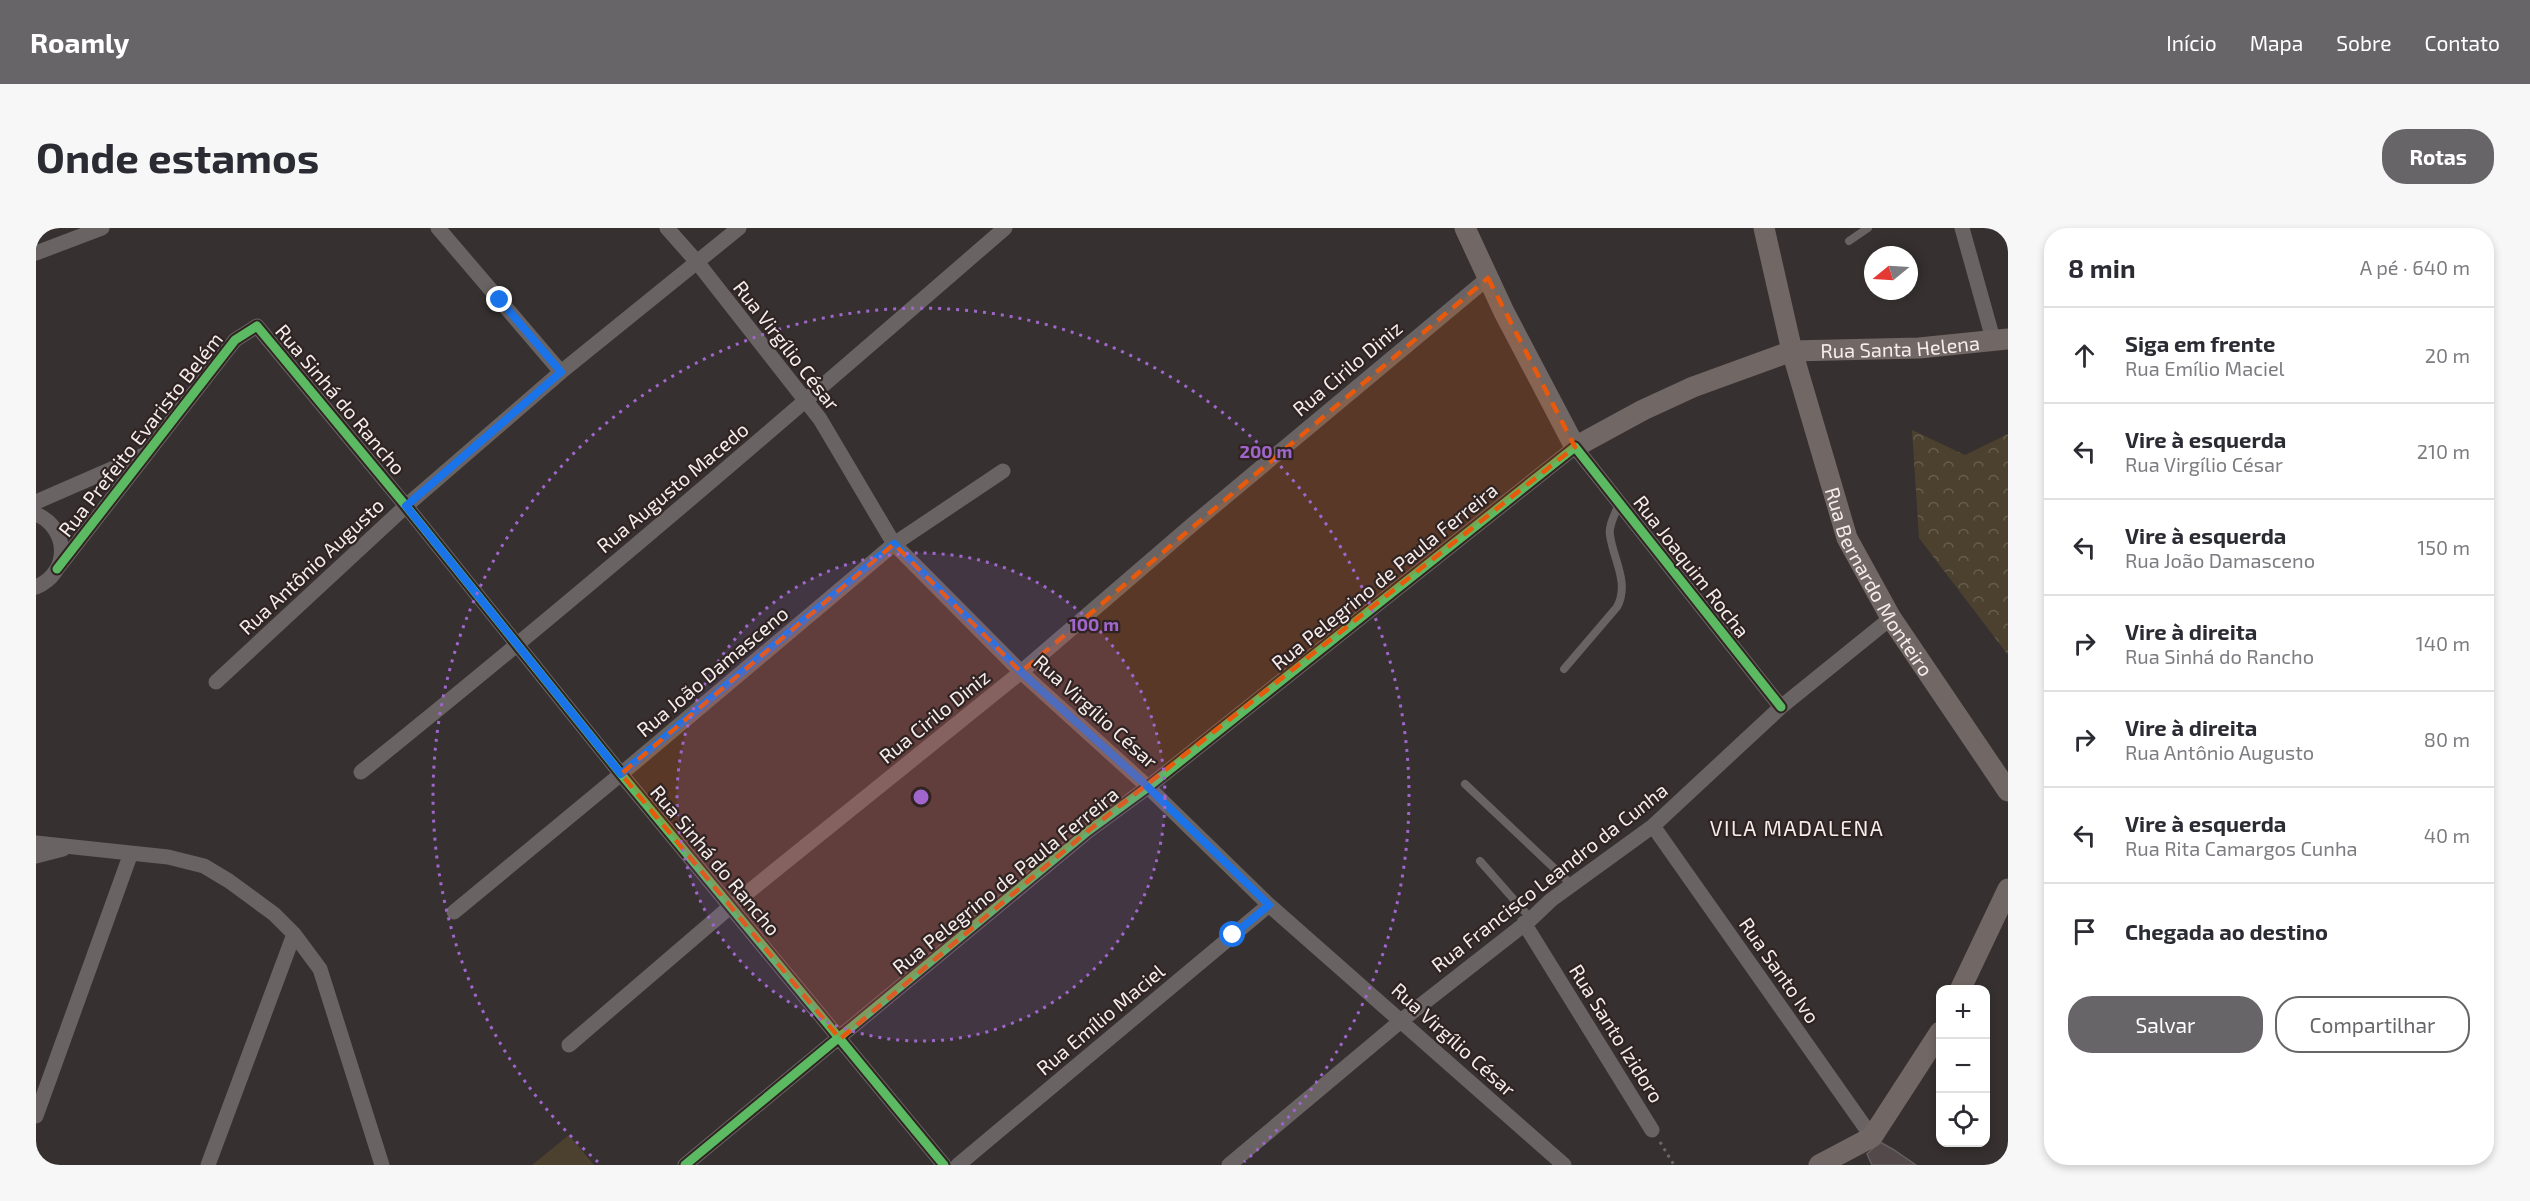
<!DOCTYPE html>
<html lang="pt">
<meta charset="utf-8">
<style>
:root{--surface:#fff;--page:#f7f7f7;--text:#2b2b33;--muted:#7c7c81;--line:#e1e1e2;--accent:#686569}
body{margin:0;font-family:"Exo 2",sans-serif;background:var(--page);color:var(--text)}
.controls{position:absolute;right:18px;bottom:18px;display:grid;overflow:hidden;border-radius:12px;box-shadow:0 3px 9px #0003}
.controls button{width:54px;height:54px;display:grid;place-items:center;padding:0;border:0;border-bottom:2px solid var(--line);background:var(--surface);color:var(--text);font:30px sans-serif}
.compass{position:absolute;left:1828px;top:18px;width:54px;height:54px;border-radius:50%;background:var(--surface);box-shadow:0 3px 9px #0003;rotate:252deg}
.stop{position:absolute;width:18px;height:18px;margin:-14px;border:4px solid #1a73e8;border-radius:50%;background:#fff}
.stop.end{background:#1a73e8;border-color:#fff;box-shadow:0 2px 6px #0008}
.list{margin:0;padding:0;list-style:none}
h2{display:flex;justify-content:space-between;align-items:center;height:78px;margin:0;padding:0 24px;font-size:26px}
h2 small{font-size:20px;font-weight:400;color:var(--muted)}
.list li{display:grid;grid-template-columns:39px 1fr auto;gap:18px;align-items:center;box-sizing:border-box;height:96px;padding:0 24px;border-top:2px solid var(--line)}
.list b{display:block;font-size:22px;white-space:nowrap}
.list p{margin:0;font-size:20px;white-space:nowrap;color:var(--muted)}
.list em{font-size:20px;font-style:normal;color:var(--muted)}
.actions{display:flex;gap:12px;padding:18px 24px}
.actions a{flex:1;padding:14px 0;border:2px solid var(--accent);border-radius:24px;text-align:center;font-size:21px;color:var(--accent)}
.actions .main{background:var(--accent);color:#fff}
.icon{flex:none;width:33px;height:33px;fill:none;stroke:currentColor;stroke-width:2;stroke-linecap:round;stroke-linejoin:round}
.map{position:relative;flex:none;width:1972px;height:937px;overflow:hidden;border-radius:24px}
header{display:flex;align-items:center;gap:36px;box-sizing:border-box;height:84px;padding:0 30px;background:var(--accent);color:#fff}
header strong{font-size:28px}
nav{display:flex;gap:33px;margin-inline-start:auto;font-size:21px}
.intro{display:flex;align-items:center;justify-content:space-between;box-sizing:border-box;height:144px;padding:0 36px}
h1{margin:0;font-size:42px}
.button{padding:15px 27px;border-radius:24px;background:var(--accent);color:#fff;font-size:21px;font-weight:700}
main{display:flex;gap:36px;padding:0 36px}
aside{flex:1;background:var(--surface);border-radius:24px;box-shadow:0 3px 9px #0003}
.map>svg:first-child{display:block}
.green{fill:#4c412e}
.forest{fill:url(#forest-crowns)}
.building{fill:#52484b;stroke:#645f60;stroke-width:1.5;filter:url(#shadow)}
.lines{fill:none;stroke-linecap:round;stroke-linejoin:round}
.path{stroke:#6c6767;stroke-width:3;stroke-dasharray:3 4.5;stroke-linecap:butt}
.lane{stroke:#696463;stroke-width:8}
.street{stroke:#696463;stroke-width:15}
.secondary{stroke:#716764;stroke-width:21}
.cycleway-casing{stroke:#302423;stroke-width:13}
.cycleway{stroke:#5cba63;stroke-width:9}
.route{stroke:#1a73e8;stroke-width:8}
.marked{fill:#e8590c;fill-opacity:0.2;stroke:#e8590c;stroke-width:4.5;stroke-dasharray:12 8;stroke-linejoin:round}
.ring{fill:none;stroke:#a066cc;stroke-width:3;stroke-dasharray:3 6}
.labels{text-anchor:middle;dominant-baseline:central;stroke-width:4.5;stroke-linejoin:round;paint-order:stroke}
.street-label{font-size:20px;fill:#f5edec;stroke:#302423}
.neighbourhood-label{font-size:21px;letter-spacing:1.5px;fill:#f5edec;stroke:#302423}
.centre{fill:#a066cc;stroke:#302423;stroke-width:3}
.ring-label{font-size:18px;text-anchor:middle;font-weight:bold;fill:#a066cc;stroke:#302423;stroke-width:4.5;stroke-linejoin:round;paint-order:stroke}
</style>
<header>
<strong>Roamly</strong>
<nav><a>Início</a><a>Mapa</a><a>Sobre</a><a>Contato</a></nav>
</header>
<div class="intro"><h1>Onde estamos</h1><a class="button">Rotas</a></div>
<main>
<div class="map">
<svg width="1972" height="937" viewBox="0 0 1972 937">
<defs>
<pattern id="forest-crowns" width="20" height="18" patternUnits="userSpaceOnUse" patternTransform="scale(1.5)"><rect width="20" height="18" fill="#4c412e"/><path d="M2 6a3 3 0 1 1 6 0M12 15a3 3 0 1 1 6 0" fill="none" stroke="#665d4c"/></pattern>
<filter id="shadow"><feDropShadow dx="6" dy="4" stdDeviation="0" flood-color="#0009"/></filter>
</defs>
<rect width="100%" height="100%" fill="#363030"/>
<path class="green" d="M533,907L558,937H496Z"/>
<path class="forest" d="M1876,202L1929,227L1972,206V427L1883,310Z"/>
<path class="building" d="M1844,914L1858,922L1880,937H1836L1831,926Z"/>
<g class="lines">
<path class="path" d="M1624,914L1638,937"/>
<path class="lane" d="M1813,13L1832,0
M1528,441L1581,379C1594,355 1577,331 1574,307C1572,298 1580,284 1583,276
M1429,556L1536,657
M1444,633L1495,691"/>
<path class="street" d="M402,0L525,144
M631,0L661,34L784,191L858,316L985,444L1112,559L1233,677L1528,937
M1926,0L1957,111
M0,25L66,0
M0,274L108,227
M0,286C34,301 34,345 0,359
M21,341L199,112L221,98L370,278L585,546L908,937
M180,454L370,278L525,144L703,0
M325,544C544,368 757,184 969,0
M1617,598L1836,909
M0,615L132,629L168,638L193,653L238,686L258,706L284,741L346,937
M0,628L27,621
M418,684L585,546L858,316L967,243
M1488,695L1616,902
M533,817L695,678L985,444L1157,296L1452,50
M0,888L95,625
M172,937L258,706
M649,937L1052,603L1112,559L1539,219L1745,479
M922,937L1233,677
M1193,937L1366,792L1495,691L1515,672L1617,598L1745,479L1855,390"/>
<g class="secondary">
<path id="s1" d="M1429,0L1468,84L1539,219L1607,182L1657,159L1756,123L1883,120L1972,111"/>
<path id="s2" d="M1728,0L1756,123L1811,310L1855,390L1972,563"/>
<path d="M1924,762L1972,661"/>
<path d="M1783,937L1836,909L1904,804"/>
</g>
<defs>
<path id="cycleway" d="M21,341L199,112L221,98L370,278L585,546L908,937
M649,937L1052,603L1112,559L1539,219L1745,479"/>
</defs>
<use href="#cycleway" class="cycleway-casing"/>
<use href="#cycleway" class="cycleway"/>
</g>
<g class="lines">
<path class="route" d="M464,72L525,144L370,278L585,546L858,316L985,444L1112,559L1233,677L1197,707"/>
</g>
<path class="marked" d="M1452,50L1539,219L1052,603L804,811L585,546L858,316L985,444Z"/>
<circle cx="885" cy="569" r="244" fill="#a066cc" fill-opacity=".12"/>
<g class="ring">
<circle cx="885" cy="569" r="244"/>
<path d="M562 934A488 488 0 1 1 1208 934"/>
</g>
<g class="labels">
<g class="street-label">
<text transform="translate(751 117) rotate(52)">Rua Virgílio César</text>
<text stroke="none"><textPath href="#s1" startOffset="591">Rua Santa Helena</textPath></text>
<text transform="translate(1311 140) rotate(-40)">Rua Cirilo Diniz</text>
<text transform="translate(305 171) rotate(50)">Rua Sinhá do Rancho</text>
<text transform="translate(104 206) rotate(-52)">Rua Prefeito Evaristo Belém</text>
<text transform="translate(636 259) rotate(-40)">Rua Augusto Macedo</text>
<text transform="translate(275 338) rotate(-43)">Rua Antônio Augusto</text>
<text transform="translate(1656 338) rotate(52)">Rua Joaquim Rocha</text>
<text transform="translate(1348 348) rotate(-39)">Rua Pelegrino de Paula Ferreira</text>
<text stroke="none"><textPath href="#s2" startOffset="374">Rua Bernardo Monteiro</textPath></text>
<text transform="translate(676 443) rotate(-40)">Rua João Damasceno</text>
<text transform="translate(1060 483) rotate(42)">Rua Virgílio César</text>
<text transform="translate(898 488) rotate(-39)">Rua Cirilo Diniz</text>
<text transform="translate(680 632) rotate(50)">Rua Sinhá do Rancho</text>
<text transform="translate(1513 649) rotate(-38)">Rua Francisco Leandro da Cunha</text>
<text transform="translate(969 652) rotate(-39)">Rua Pelegrino de Paula Ferreira</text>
<text transform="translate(1744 742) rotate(55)">Rua Santo Ivo</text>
<text transform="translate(1064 791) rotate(-40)">Rua Emílio Maciel</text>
<text transform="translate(1581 805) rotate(58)">Rua Santo Izidoro</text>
<text transform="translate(1418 811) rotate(42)">Rua Virgílio César</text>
</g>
<g class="neighbourhood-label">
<text x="1761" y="599">VILA MADALENA</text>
</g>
</g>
<circle cx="885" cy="569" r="9" class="centre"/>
<g class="ring-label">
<text x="1230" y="230">200 m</text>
<text x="1058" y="403">100 m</text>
</g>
</svg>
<div class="controls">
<button>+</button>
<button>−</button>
<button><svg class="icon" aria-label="locate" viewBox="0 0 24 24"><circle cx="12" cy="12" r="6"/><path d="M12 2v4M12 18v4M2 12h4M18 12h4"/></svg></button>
</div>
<svg class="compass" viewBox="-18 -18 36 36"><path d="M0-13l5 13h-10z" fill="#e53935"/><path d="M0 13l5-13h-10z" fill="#7c7c81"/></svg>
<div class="stop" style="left:1197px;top:707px"></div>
<div class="stop end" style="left:464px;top:72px"></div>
</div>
<aside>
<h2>8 min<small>A pé · 640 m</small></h2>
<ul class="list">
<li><svg class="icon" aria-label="ahead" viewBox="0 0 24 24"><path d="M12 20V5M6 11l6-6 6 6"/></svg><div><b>Siga em frente</b><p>Rua Emílio Maciel</p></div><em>20 m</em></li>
<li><svg class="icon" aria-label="left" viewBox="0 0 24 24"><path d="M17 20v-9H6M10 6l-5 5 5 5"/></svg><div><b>Vire à esquerda</b><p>Rua Virgílio César</p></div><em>210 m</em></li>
<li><svg class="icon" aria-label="left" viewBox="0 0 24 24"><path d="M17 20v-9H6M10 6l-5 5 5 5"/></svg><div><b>Vire à esquerda</b><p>Rua João Damasceno</p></div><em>150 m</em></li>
<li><svg class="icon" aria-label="right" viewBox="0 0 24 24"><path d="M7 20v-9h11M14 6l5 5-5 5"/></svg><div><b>Vire à direita</b><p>Rua Sinhá do Rancho</p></div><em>140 m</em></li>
<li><svg class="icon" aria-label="right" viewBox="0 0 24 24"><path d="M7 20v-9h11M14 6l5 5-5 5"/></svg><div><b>Vire à direita</b><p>Rua Antônio Augusto</p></div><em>80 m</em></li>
<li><svg class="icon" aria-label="left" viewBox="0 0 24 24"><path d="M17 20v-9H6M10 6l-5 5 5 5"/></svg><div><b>Vire à esquerda</b><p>Rua Rita Camargos Cunha</p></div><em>40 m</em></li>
<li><svg class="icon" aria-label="arrive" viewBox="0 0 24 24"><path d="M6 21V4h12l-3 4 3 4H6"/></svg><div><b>Chegada ao destino</b></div></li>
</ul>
<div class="actions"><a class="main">Salvar</a><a>Compartilhar</a></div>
</aside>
</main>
